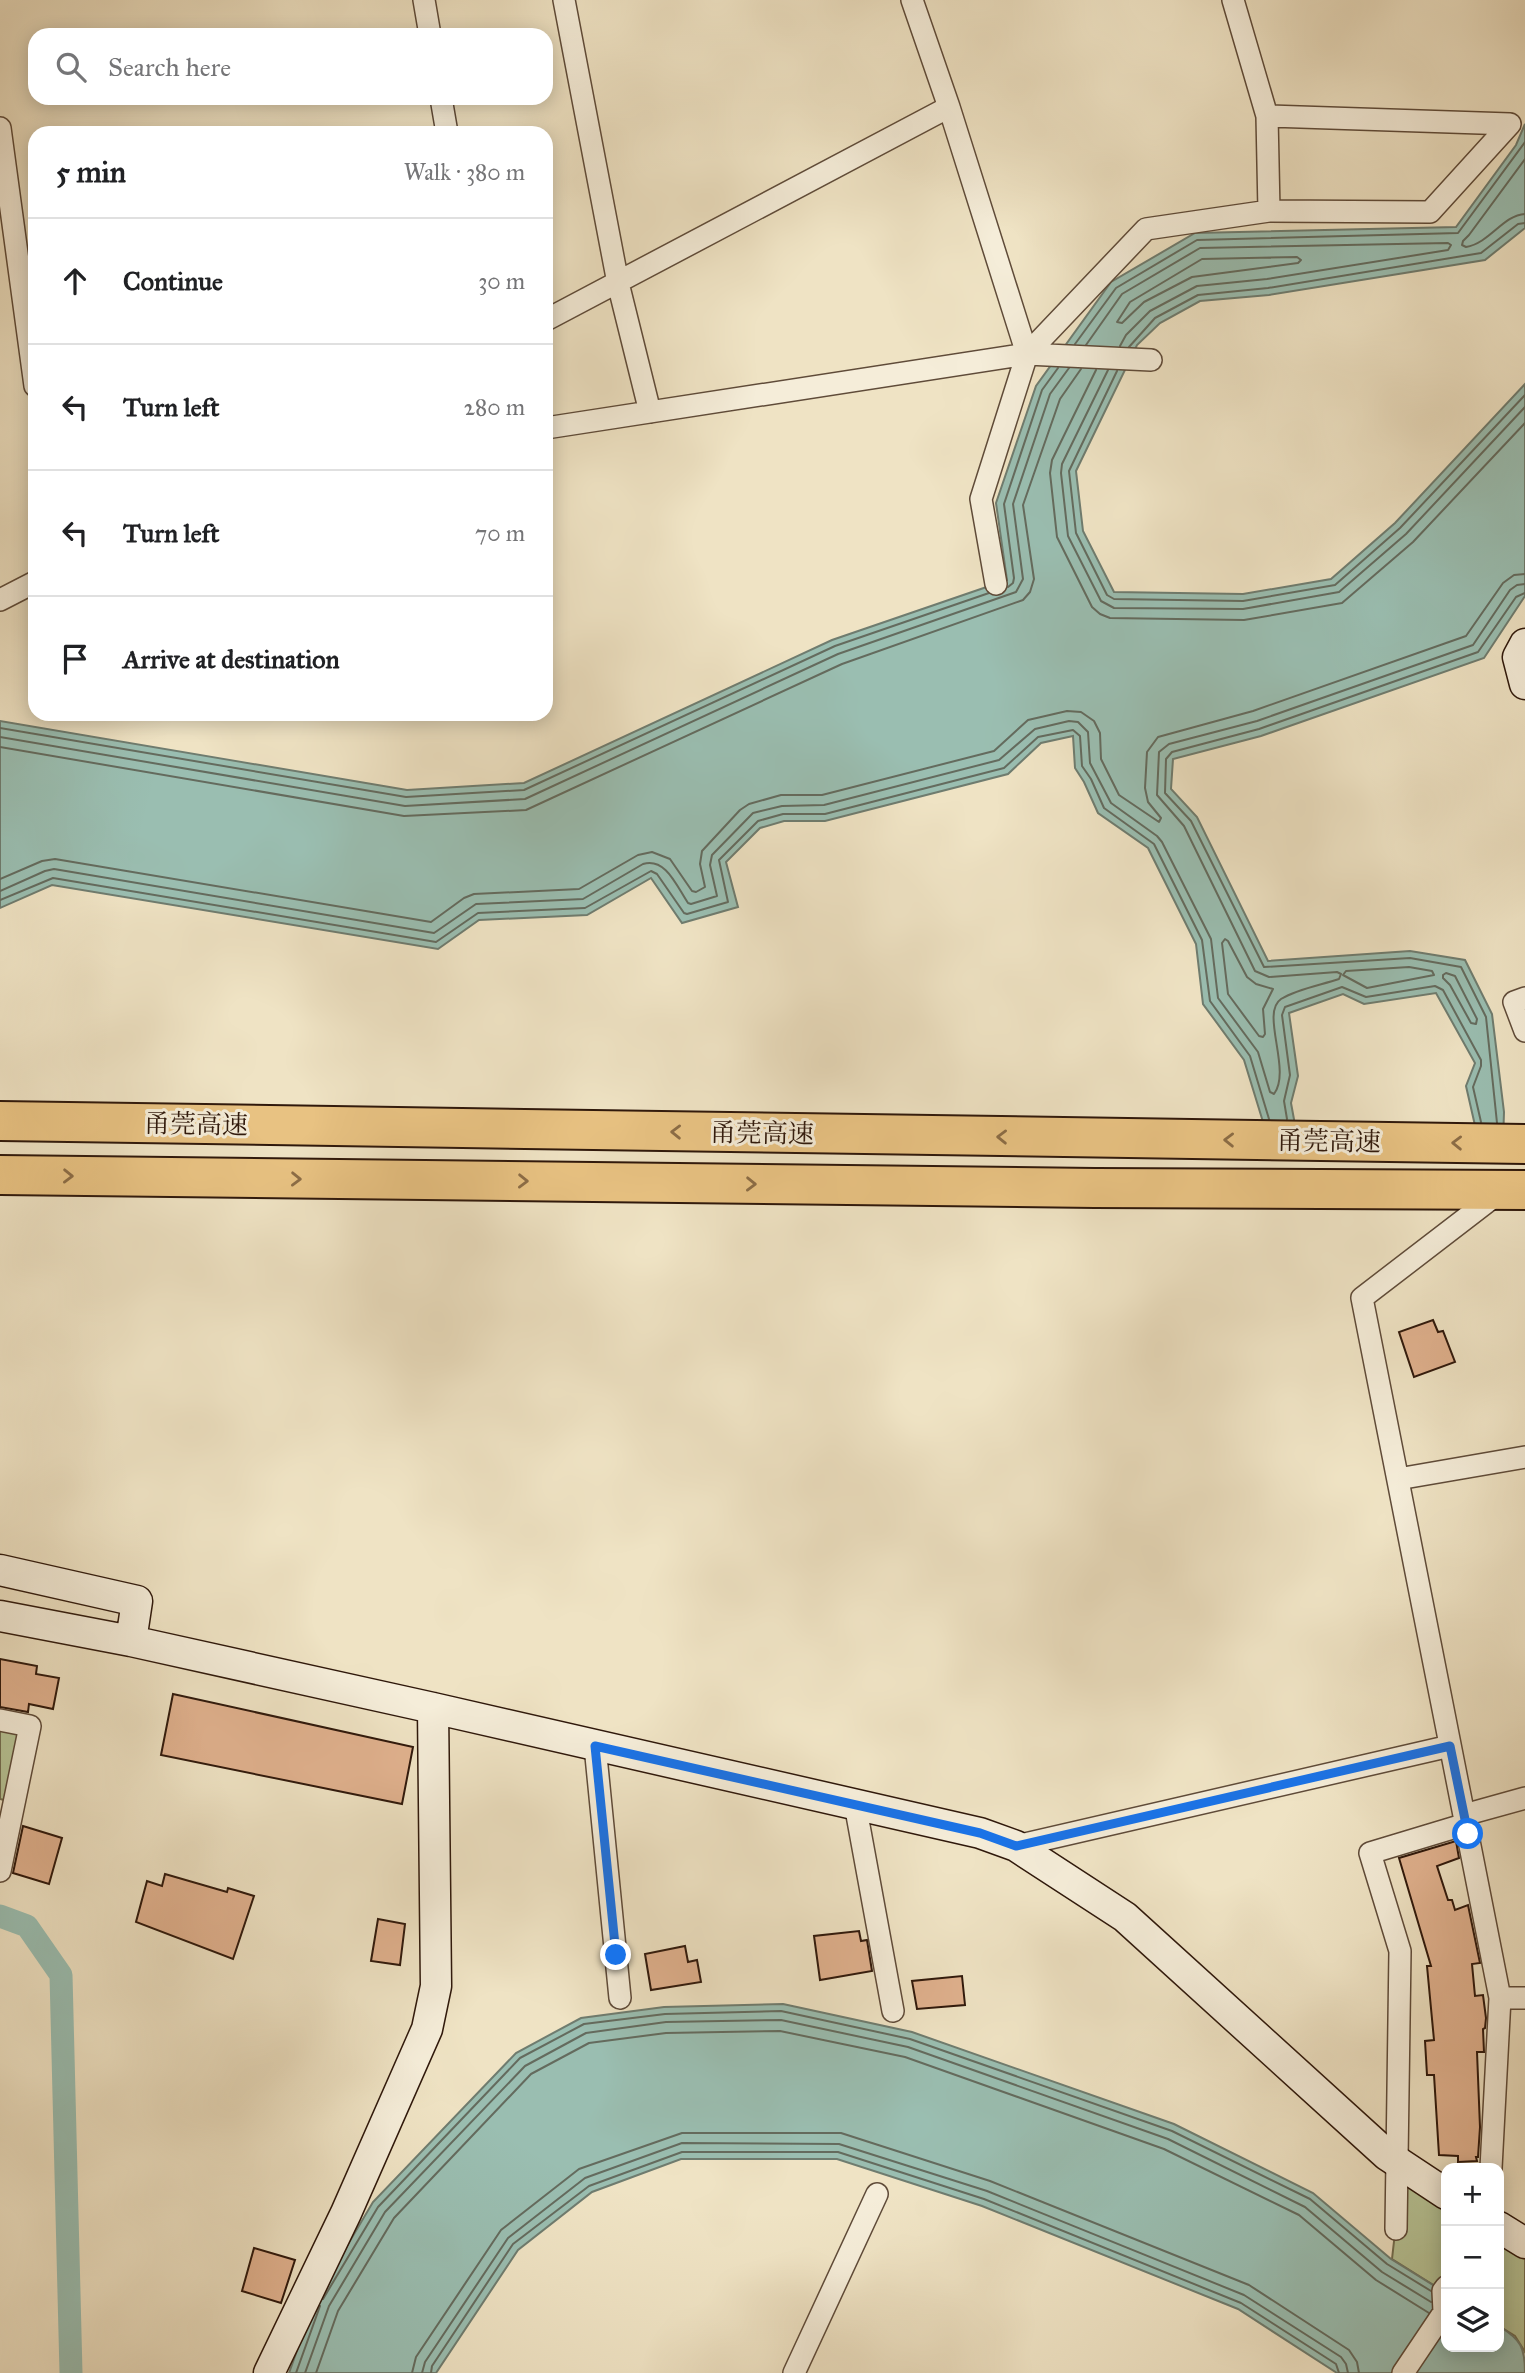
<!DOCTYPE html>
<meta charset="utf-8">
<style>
:root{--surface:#fff;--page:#f2f2f2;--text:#202124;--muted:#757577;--line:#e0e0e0}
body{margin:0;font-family:"IM FELL Great Primer","Noto Serif SC",serif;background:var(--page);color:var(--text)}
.controls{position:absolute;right:21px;bottom:21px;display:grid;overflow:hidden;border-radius:14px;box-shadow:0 4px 18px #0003}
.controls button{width:63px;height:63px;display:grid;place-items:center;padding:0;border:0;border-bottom:2px solid var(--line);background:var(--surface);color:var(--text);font:35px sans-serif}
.stop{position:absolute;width:21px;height:21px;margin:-16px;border:5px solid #1a73e8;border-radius:50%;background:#fff}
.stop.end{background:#1a73e8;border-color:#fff;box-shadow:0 2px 7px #0008}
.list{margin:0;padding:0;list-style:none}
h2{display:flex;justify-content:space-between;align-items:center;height:91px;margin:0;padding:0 28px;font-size:30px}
h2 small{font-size:23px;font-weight:400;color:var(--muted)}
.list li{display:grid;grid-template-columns:46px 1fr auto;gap:21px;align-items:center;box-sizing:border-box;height:126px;padding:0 28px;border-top:2px solid var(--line)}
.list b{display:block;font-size:26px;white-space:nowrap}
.list em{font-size:23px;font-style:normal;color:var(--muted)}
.icon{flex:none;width:38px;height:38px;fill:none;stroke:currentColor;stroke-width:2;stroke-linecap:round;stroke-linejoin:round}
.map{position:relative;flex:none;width:1525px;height:2373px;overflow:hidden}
.search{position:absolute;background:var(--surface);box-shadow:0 4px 18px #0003;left:28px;top:28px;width:525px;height:77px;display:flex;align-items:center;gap:18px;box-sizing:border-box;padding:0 24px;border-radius:21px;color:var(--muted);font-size:26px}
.panel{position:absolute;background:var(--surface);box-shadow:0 4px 18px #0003;left:28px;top:126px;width:525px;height:595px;border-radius:21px}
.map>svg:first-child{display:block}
.green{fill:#b7c496;stroke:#736e50;stroke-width:2}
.water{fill:#9abeb1;stroke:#6f7c6f;stroke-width:2}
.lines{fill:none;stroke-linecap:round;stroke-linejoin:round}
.shore{stroke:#646b5e;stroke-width:2}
.canal{stroke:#9abeb1;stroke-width:23}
.building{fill:#e0b18e;stroke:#2f180b;stroke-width:2}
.street-casing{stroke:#5f4b39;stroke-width:24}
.secondary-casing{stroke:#2f180b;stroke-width:33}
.highway-casing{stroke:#2f180b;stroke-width:42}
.street{stroke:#f5edd9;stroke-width:21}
.secondary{stroke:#f5edd9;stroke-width:30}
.highway{stroke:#e8c282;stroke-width:38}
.oneway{stroke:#8c6d46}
.route{stroke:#1a73e8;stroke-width:9}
.labels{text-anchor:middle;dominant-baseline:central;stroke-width:6;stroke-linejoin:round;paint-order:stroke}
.street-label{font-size:26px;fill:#2f180b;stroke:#f5edd9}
</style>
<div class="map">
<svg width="1525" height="2373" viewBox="0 0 1525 2373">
<rect width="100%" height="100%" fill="#efe3c4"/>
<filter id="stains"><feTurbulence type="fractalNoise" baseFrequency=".00286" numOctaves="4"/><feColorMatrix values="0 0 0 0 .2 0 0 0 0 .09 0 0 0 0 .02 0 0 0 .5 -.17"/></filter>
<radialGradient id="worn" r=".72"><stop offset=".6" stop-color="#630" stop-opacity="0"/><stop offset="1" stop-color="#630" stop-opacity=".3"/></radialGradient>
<path class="green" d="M0,1728L22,1732L8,1801L0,1799Z
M1401,2180L1446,2208V2293L1392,2259Z
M1499,2241L1525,2257V2352L1515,2336L1499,2326Z"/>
<path class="water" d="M1525,124V228L1485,260L1269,295L1200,301L1160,323L1137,345L1076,471L1083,531L1114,592L1243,594L1331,579L1395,523L1525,384V596L1484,658L1261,736L1173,759L1171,789L1197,817L1268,961L1410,951L1465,960L1492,1014L1504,1112L1503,1143H1479L1466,1086L1475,1063L1436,993L1364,1004L1343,994L1289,1013L1298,1076L1291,1103L1298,1141L1267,1135L1244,1060L1203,1004L1196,944L1148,848L1098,813L1084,782L1075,768L1073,736L1041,743L1008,774L825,821H784L760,828L726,862L738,907L682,923L651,878L587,915L479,920L438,949L52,885L0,908V721L407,790L524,783L832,640L1007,580L996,503L1036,386L1111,282L1195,233L1456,227L1516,145Z
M783,2004L912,2032L1174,2124L1313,2193L1391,2259L1446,2293V2347H1499V2326C1521,2340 1525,2347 1525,2373H1337L1238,2309L982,2206L837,2159H681L592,2192L518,2250L436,2373H289L315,2300L373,2202L516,2053L581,2018L664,2007Z"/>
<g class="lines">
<path class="shore" d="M1525,159L1469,235L1463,241L1462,245L1466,247C1490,243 1503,215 1525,214
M1297,257L1301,260L1298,263L1192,277L1144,302L1122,323L1117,322L1130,302L1202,259Z
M1075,344L1116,288L1197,240L1458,233L1525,142
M1086,345L1122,294L1200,248L1448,243L1451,245L1448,250L1267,279L1197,286L1150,311L1126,335L1120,346
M1129,347L1155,318L1198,295L1268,288L1481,253L1518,224L1525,223
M1096,370L1052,460L1050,473L1057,537L1092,607L1100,614L1110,618L1244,620L1342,603L1413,542L1525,423
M1108,370L1062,464L1061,473L1068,536L1101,601L1114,608L1243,609L1339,592L1406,534L1525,407
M1117,371L1069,471L1076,533L1107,595L1114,599L1243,601L1335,585L1400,528L1525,395
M1008,587L1013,583L1014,578L1004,504L1042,390L1058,368
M0,728L406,797L524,790L835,646L989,593
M0,737L405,806L525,799L838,654L1016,592L1023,579L1013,504L1050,394L1069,368
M0,747L404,816L526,810L842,664L1023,600L1030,592L1034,579L1023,505L1060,399L1081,369
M0,879L42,861L55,859L431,922L464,898L474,894L579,889L638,855L652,852L670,859L692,891L696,892L705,887L700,864L702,851L740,810L749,804L781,795H822L994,751L1028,720L1067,711L1081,712L1094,721L1100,733L1101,759L1119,795L1159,822L1161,818L1148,802L1145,788L1147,752L1158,737L1253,711L1466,636L1503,583L1514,575L1525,574
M0,891L45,871L54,869L434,933L476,904L583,899L643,864C666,857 677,887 688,903L691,904L717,896L710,865L712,855L753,813L782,806L824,805L999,760L1035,729L1069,721L1078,722L1088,732L1090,763L1111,803L1157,836L1162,842L1211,939L1218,998L1258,1052L1270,1092L1274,1094C1292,1070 1260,1013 1281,999C1297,989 1321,985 1339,979L1341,974L1337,972L1269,977L1255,971L1184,826L1157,795L1159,752L1169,744L1257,721L1473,645L1510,590L1517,585L1525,584
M0,900L53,878L436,942L478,913L585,908L651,871L657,874L684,913L687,914L728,902L719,860L758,821L783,814H825L1004,768L1038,737L1073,730L1080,736L1082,766L1091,779L1104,808L1154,844L1202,940L1210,1001L1250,1056L1269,1119
M1225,939L1228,941L1247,977L1256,984L1273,989L1263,1009L1265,1034L1263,1037L1259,1036L1228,994L1222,943Z
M1409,967L1432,971L1434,975L1367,988L1343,975L1346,971Z
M1446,973L1455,976L1477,1019L1476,1024L1471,1023L1450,985L1443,978V975Z
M1287,1119L1284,1101L1290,1075L1282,1015L1285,1007L1342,987L1366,997L1435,986L1443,990L1481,1060V1066L1473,1087L1481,1122
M1497,1123L1486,1017L1461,967L1410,958L1264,967L1191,821L1165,793L1166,759L1172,752L1259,729L1478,652L1516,597L1525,593
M323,2299L378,2207L520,2058L584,2024L665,2014L781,2011L910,2039L1172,2131L1310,2199L1387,2264L1431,2291
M296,2373L320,2306
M305,2373L329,2306L385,2212L525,2066L586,2033L666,2022L781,2020L908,2047L1168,2139L1305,2207L1382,2272L1431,2302
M316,2373L338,2311L394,2218L531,2074L589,2043L666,2033L780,2031L905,2057L1164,2149L1299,2215L1376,2280L1429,2313
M412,2373L416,2357L501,2230L579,2169L682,2133H841L990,2181L1249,2285L1349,2350L1357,2362L1359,2373
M422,2373L425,2362L508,2238L585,2178L682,2143L839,2144L987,2191L1244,2295L1341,2357L1346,2364L1348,2373
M431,2373L432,2366L513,2244L589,2186L682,2152H838L984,2199L1241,2303L1336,2364L1339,2373"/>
<path class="canal" d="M0,1916L27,1926L61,1975L71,2373"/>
</g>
<path class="building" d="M1433,1320L1438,1332L1443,1331L1455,1362L1414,1377L1399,1332Z
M0,1659L37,1666L36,1674L59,1678L53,1709L29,1704L28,1712L0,1707Z
M173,1694L413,1747L402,1804L161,1755Z
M23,1826L62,1838L49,1884L13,1873Z
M1456,1841L1459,1858L1437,1866L1448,1900H1452L1455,1910L1468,1905L1480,1963L1472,1964L1475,1996L1483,1995L1486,2018L1485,2028L1483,2029L1484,2052H1477L1480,2127L1478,2157H1476L1477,2161L1458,2162V2156L1439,2155L1434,2075H1427L1425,2041L1434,2040L1427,1966H1431L1399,1858Z
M165,1874L227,1892L228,1888L254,1896L233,1959L136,1922L147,1881L162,1886Z
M378,1919L405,1924L400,1965L371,1961Z
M859,1931L861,1941L867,1940L872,1971L820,1980L814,1936Z
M685,1946L688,1962L697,1960L701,1982L651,1990L645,1954Z
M962,1976L965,2005L917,2009L912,1981Z
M254,2248L295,2260L281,2303L242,2291Z"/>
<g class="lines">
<defs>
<path id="street" d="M424,0L430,35
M564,0L618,283L650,412
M441,98L447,133
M949,107L1027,354
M1267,116L1510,124L1430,212L1269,211
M0,128L35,386
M546,320L949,107L912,0
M546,428L1027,354L1151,360
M996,584L981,499L1027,354L1146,229L1269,211L1267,116L1233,0
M0,600L35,582
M1525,998L1514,1002L1525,1031
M1398,1479L1525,1457
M0,1720L30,1726L0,1871
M595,1746L620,1998
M855,1804L893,2011
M1464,1815L1525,1798
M1016,1846L1450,1746
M1500,1998H1525
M1491,2168L1500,1998L1362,1298L1500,1192
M1396,2229L1400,1951L1370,1853L1466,1824
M794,2373L877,2194
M1403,2373L1444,2312L1443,2291L1446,2287"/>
<path id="secondary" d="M1525,644L1518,657L1525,684
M0,1570L137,1601L131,1641
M0,1616L131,1641L433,1708L980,1833L1016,1846L1125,1917L1387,2155L1446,2194
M1499,2227L1525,2243
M269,2373L346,2213L427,2029L436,1986L433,1708"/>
<path id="highway" d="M0,1121L1525,1144
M0,1175L1095,1188L1525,1190"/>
</defs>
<use href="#street" class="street-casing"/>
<use href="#secondary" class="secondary-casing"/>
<use href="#highway" class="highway-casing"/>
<use href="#street" class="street"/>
<use href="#secondary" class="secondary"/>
<use href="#highway" class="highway"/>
</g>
<defs><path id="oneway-chevron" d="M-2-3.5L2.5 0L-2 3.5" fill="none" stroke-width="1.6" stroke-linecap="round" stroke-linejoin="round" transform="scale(1.75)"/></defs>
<g class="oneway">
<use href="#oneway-chevron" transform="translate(676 1132) rotate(-179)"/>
<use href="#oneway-chevron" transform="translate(1002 1137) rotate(-179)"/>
<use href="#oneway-chevron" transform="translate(1229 1140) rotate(-179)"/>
<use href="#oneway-chevron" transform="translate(1457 1143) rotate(-179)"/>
<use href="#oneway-chevron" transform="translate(68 1176) rotate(1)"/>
<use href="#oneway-chevron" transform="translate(296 1179) rotate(1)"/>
<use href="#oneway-chevron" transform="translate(523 1181) rotate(1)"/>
<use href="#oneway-chevron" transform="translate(751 1184) rotate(1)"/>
</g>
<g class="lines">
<path class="route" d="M616,1955L595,1746L980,1833L1016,1846L1450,1746L1468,1834"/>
</g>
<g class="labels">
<g class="street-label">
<text transform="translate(196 1124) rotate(1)">甬莞高速</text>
<text transform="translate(762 1133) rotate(1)">甬莞高速</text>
<text transform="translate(1329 1141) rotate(1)">甬莞高速</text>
</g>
</g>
<rect width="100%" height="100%" filter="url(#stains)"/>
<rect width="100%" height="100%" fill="url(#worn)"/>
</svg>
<div class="controls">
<button>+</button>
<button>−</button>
<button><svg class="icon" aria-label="layers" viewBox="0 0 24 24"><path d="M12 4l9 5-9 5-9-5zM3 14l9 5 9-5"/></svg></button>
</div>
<div class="stop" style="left:1468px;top:1834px"></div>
<div class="stop end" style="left:616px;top:1955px"></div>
<div class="search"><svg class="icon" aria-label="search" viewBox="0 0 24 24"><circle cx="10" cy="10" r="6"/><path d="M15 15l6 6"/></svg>Search here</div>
<section class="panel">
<h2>5 min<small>Walk · 380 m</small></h2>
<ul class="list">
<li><svg class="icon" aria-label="ahead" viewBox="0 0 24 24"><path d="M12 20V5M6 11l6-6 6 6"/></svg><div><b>Continue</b></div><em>30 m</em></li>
<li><svg class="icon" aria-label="left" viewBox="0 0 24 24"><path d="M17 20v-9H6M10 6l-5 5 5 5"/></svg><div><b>Turn left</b></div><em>280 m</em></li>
<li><svg class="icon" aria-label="left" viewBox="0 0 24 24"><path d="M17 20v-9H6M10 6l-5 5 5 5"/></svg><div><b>Turn left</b></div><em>70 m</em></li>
<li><svg class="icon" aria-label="arrive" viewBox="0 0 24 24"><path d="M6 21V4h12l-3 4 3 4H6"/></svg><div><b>Arrive at destination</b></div></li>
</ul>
</section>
</div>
